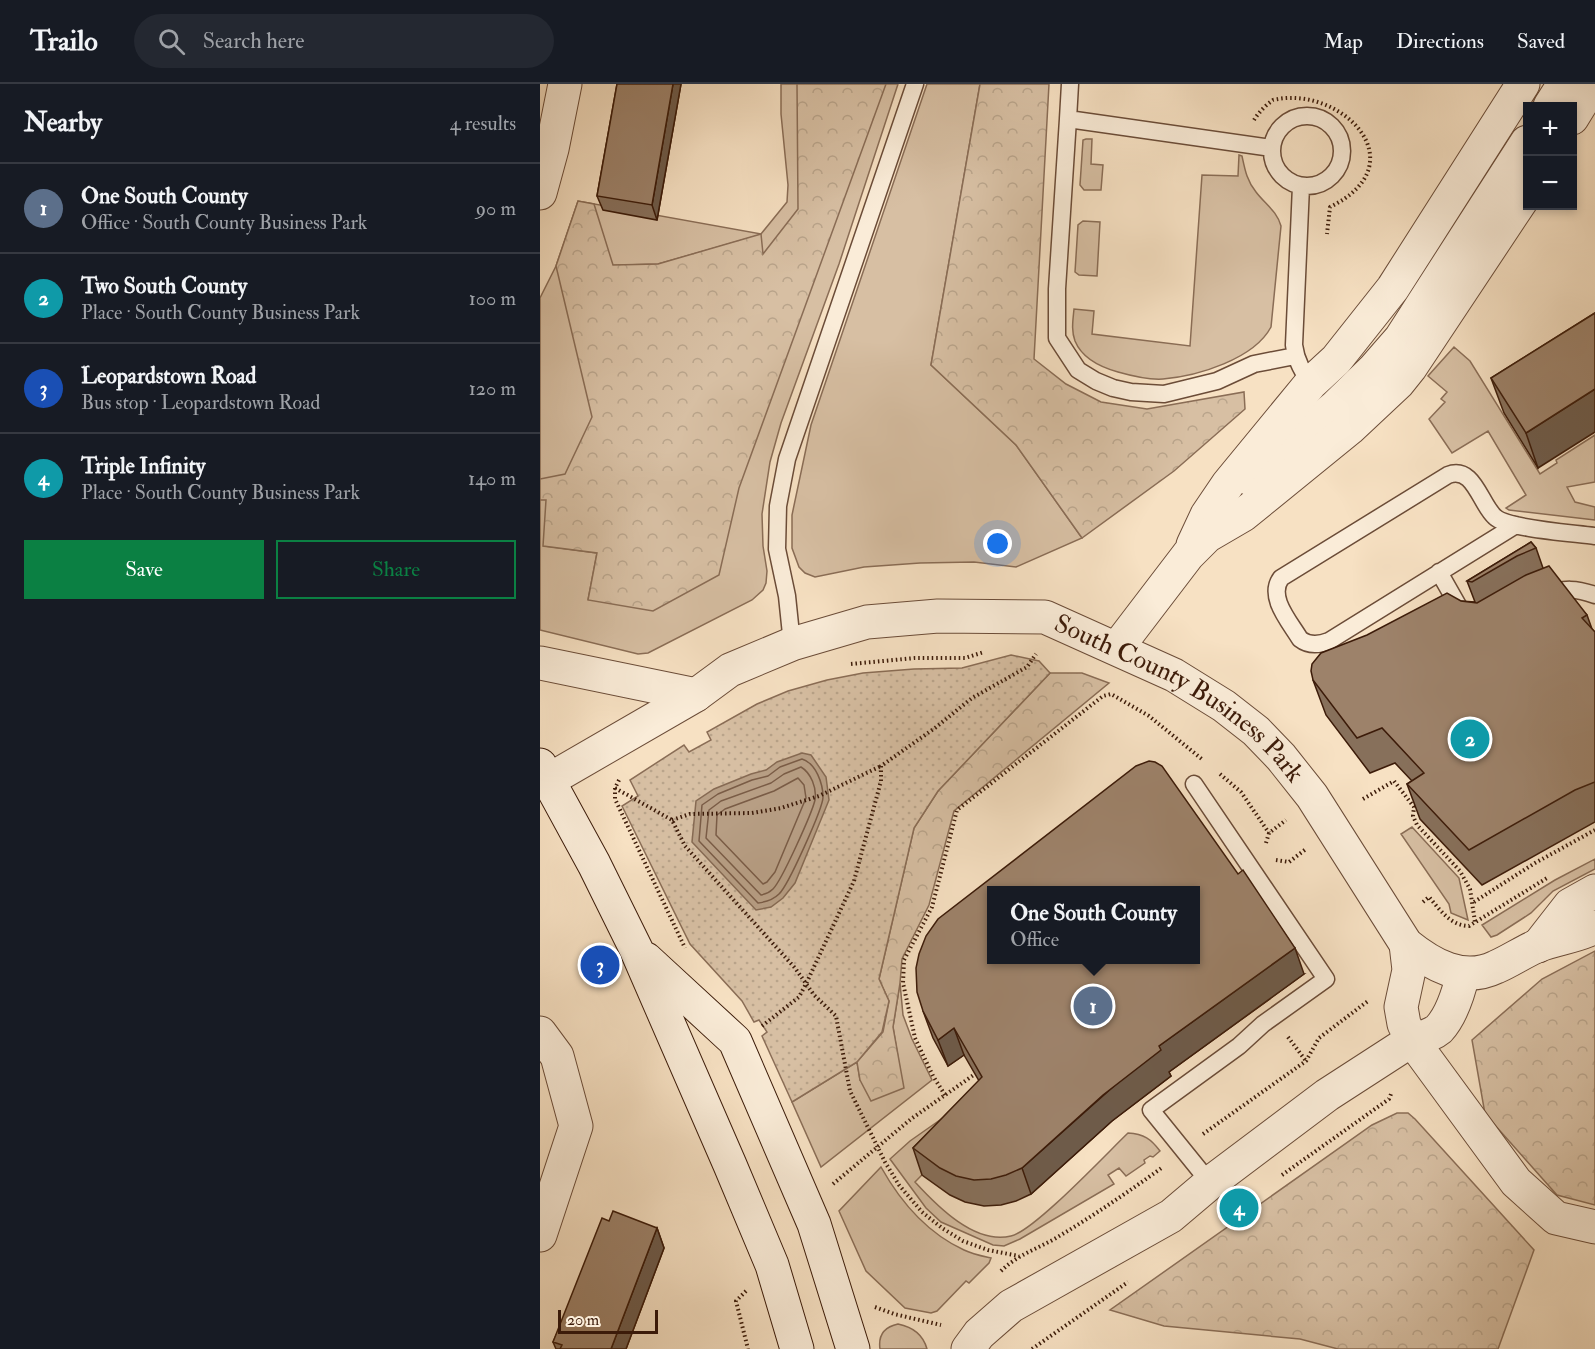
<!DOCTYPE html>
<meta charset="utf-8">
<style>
:root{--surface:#171b24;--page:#242831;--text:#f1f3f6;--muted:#9ea1a6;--line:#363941;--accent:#0b8043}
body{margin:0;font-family:"IM FELL Double Pica",serif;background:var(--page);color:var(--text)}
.controls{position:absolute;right:18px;top:18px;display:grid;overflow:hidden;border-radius:0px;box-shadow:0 3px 9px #0003}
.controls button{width:54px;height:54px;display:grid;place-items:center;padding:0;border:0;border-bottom:2px solid var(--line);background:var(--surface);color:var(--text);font:30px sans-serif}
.scale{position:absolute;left:18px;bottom:15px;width:100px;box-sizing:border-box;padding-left:6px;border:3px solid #3c1b09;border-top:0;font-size:16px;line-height:21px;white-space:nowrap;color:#3c1b09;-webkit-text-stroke:4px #faecd8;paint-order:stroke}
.you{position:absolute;left:458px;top:460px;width:21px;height:21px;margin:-15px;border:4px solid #fff;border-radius:50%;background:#1a73e8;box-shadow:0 0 0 9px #1a73e833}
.badge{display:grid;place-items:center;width:39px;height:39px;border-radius:50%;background:var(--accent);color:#fff;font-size:20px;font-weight:700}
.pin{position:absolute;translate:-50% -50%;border:3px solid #fff;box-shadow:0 2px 6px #0006}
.popup{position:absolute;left:447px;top:802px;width:213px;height:78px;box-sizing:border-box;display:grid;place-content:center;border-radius:0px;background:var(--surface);filter:drop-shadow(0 2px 4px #0005);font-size:20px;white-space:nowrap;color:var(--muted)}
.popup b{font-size:22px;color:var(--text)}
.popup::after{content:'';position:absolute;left:50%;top:100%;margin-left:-12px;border:12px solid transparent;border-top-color:var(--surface)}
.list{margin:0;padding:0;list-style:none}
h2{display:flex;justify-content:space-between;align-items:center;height:78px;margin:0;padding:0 24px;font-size:26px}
h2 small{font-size:20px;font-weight:400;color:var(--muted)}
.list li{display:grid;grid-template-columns:39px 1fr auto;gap:18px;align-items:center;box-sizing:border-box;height:90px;padding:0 24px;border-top:2px solid var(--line)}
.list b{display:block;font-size:22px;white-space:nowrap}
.list p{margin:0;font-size:20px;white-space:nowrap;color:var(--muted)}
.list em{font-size:20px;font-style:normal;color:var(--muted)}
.actions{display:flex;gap:12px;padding:18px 24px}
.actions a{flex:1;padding:14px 0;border:2px solid var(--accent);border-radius:0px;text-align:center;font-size:21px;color:var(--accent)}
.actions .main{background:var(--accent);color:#fff}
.icon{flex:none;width:33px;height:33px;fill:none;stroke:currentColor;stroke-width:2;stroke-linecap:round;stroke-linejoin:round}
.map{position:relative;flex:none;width:1055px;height:1265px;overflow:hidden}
header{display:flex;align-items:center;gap:36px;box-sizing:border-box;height:84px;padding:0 30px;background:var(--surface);border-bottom:2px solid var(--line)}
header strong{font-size:28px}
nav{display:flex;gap:33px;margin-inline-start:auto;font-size:21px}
.search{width:420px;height:54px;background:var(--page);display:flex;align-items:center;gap:15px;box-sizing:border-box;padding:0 21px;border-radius:33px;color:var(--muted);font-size:22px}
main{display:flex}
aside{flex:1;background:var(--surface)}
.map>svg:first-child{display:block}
.green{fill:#d7bfa3;stroke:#8a6d56;stroke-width:1.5;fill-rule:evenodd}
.forest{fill:url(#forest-crowns);stroke:#8a6d56;stroke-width:1.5}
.park{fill:url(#park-dots);stroke:#8a6d56;stroke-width:1.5}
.water{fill:#b79e84;stroke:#866a53;stroke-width:1.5}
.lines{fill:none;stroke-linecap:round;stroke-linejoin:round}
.shore{stroke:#7a5c46;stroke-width:1.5}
.service-casing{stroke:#6b4c38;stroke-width:19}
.minor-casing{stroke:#6b4c38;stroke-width:35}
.secondary-casing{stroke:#3c1b09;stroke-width:35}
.path{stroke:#3c1b09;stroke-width:4;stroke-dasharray:1.5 3;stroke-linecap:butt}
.service{stroke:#faecd8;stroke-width:16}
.minor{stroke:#faecd8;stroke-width:33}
.secondary{stroke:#faecd8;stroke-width:33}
.wall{fill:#87705b;stroke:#3c1b09;stroke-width:1.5}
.shaded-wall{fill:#6e5b4a;stroke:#3c1b09;stroke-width:1.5}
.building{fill:#9d826a;stroke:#3c1b09;stroke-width:1.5;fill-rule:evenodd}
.labels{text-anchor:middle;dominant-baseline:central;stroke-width:6;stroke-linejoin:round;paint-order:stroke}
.street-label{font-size:26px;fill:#3c1b09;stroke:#faecd8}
</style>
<header>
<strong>Trailo</strong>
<div class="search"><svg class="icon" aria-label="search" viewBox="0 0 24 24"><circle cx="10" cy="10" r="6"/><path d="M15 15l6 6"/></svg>Search here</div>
<nav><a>Map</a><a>Directions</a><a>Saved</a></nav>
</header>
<main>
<aside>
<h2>Nearby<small>4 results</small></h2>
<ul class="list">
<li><span class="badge" style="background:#5c6f8a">1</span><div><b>One South County</b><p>Office · South County Business Park</p></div><em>90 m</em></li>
<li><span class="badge" style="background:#0f9aa8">2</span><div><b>Two South County</b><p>Place · South County Business Park</p></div><em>100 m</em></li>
<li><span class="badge" style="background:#1a4fb4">3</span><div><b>Leopardstown Road</b><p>Bus stop · Leopardstown Road</p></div><em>120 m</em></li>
<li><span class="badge" style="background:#0f9aa8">4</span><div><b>Triple Infinity</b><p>Place · South County Business Park</p></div><em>140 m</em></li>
</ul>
<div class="actions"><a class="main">Save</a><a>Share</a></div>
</aside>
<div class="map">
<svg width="1055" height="1265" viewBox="0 0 1055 1265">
<defs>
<pattern id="forest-crowns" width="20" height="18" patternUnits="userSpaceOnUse" patternTransform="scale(1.5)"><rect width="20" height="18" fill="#d7bfa3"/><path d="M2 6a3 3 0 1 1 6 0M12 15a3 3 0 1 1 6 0" fill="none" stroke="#b9a48b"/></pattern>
<pattern id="park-dots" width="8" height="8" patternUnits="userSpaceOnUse" patternTransform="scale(1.5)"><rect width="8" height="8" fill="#d7bfa3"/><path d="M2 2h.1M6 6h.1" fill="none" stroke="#b9a48b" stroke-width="1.8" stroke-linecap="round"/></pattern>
</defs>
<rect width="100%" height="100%" fill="#f7e1c3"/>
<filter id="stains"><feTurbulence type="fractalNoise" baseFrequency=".00333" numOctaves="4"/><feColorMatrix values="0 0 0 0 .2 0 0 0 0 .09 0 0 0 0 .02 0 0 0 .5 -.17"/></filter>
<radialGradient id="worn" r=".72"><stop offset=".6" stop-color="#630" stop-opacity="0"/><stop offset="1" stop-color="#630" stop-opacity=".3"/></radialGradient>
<path class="green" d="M241,0H358L299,180L241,339L230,378L222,430L223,462L227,487L226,499L223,506L212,516L108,569L98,570L0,546V214L16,182L38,117L221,150L247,118L248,101L241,30ZM220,151L48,516L57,469L4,462L69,312L17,183L118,180Z
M387,0H440L391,281L476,361L542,454L476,483L434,478L380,479L324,483L275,493L265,489L259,483L252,464V431L271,341Z
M546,55H552L551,80L563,81L561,106H544L540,101L543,56Z
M699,71L702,72C705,86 707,97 716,108C725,120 737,127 741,142L731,243C714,275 658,292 623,295C608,296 592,292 578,288C560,283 542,274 535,257C531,246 533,236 534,225L554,227L552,250L650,262L662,91L698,92Z
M543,137L560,138L557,192L539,191L535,188L538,141Z
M914,263L930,277L1000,390L1017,379L1016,376L1055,351V398L1027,403L1035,418L1055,423V436L969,426L966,424L986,411L948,347L912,369L889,335L905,318L901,315L907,308L888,292Z
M872,743L919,794L928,836L911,829L909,820L861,750Z
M1055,775V785L1013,807L991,829L957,851L951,853L942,841L1015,796Z
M360,899L363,931L372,955L392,996L281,1083L252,1018L317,978L320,996L363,1004L353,943Z
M427,1017L438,1034L375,1098C397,1122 435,1161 471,1152C494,1147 567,1069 588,1049C604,1050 611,1055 620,1067L613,1073L610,1072L604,1076L605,1079L586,1092L579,1084L568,1091L574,1100L480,1155L464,1162L453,1161L401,1138L386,1124L350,1075L370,1057Z
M341,1083C360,1117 387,1149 424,1166C432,1170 442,1172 451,1174L449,1179L429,1199L426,1197L397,1227L391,1229L365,1224L326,1187L299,1127Z
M358,1240C373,1243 383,1250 387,1265H340C338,1251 344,1243 358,1240Z"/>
<path class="forest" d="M257,0H346L199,404L179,491L113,527L48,516L57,469L3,462L6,416H0V395L25,390L52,333L16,182L38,117L54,120L73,181L118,180L221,150L223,170L258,125Z
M440,0H509L494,275L526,300L561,318L607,325L704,308L705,325L634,387L542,454L476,361L391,281Z
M510,589H542L569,599L414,727L389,821L362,875L360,899L353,943L364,1004L331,1017L320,996L317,978L343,948L349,917L339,895L374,744L398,707Z
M1055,867V1121L1017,1111L945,1030L932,956L1002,895Z
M857,1029H868L875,1035L994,1166L958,1265H798L760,1255L624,1242L570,1226L832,1041Z"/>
<path class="park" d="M471,571L499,577L510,589L398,707L374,744L339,895L349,917L342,948L317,978L252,1018L222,952L227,948L219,936L214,938L202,917L150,860L82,722L98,712L90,696L144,661L149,668L171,656L167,648L217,620L248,607L287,596L323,589L374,585L422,584Z"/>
<path class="water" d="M262,669L271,671L286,693L289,716L255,799L243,814L231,823L216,826L152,758L156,717L174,705L211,690L226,686L237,678Z"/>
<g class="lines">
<path class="shore" d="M262,675C276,679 283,700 283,713C283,724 248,802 239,810C233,816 226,818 218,819L159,757L162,721L178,710L212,696L228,692L240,683Z
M261,683C271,689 277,704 275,716C272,729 242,796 233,805C230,808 226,810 221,811L166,754L169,726L181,717L231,699L244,690Z
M258,694L264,701L266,714L235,788L227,798L223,800L176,751L177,731L185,725L234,707Z"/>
<defs>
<path id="service" d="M530,0L528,35L732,64
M732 67a35 35 0 1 1 70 0a35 35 0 1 1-70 0Z
M528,35L517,205V254L538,286L556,297L573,304L591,308L624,310L677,297L714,280L755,272
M761,102L754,261C756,277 763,290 774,302
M976,441L789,557C779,561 769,562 760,555C750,538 727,513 741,494L908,391C934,381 940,420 955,433C968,445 1034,449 1055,452
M899,488L924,532
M1006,512C1023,503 1038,505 1055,511
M252,560L247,512L237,465L238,422L247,375L375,0
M654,700L786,895L723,940L699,962L611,1026L670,1099"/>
<g id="minor">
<path d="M1010,22L1024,0"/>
<path d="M1032,34L1053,0"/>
<path d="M0,109L12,65L25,0"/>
<path d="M712,396L794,324L834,285L861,254L987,58"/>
<path d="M653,461L667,431L688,400L771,299L796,276L853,204L983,0"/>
<path d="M577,564L648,471L667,452L703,431L810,344L858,299L870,284L987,108"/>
<path d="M0,579L156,611"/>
<path id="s1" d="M9,696L156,611L190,586L252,560L327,538L398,532L505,533L634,591L684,622L716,647L741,673L772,712L866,860C892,881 923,899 956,883C970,877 983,868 997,862C1016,854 1037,853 1055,843"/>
<path d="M866,860L869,886L861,923L864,940L872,956L976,1098L1016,1134L1055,1143"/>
<path d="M998,862L1030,821L1055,807"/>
<path d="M0,949L17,972L36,1042L0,1151"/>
<path d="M428,1265L439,1250L471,1222L631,1132L670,1099L787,1011L872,956C881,954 892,951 899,945C911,932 919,907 923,890"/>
</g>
<path id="secondary" d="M0,681L54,780L96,865L190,1081L232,1181L257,1265
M106,875L195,957L274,1140L313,1265"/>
</defs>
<use href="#service" class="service-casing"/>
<use href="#minor" class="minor-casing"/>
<use href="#secondary" class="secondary-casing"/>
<path class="path" d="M714,36C719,28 726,21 733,16C800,0 880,79 790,123L787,150
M311,580L375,574H425L444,568
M680,690L701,708L729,749
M79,696L75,704V715L145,864
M75,704L132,736L145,762L255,884L274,911L296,932L310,1007L345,1078L359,1101L382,1128L402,1144L423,1157L448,1166L479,1172
M823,715L854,697L874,723L873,732L877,741L920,787L930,805L935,838
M132,736L150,730L212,729L241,724L279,712L341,682
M726,759L729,749L746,736
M736,776L749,778L766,765
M883,818L889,813C900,826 911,842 929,842L1007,794
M934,818L995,779L1055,746
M222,942L259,913L266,900L314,797L341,697V682L395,644L432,614L487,583L496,570
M748,953L766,977
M405,1011L393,992L375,954L363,899L364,876L392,823L417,726L563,612L571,610L609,632L663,676
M663,1050L766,977L779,954L828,917
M742,1091L849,1015L851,1010
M293,1100L371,1035L435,990
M461,1187C477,1171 497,1165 516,1154C553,1132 588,1108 623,1083
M206,1207L196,1217L208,1265
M335,1223L354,1230L401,1241
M492,1265L588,1198"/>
<use href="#service" class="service"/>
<use href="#minor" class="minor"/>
<use href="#secondary" class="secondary"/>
</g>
<path class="wall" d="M77,0H141L117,136L63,126L57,112Z
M1055,229L998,384L964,329L951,294Z
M991,458L996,464L1003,484L1047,531L1052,545L1055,548V738L942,801L880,735L867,700L872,697L855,679L830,689L786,631L773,596L921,517L935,518L927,497Z
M764,890L629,988L631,992L572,1037L491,1110L476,1117L461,1121L444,1122L425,1118L410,1111L382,1091L373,1064L439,997L424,971L408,982L393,954L383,927Z
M69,1137L117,1144L124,1164L86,1265H16L13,1258Z"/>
<path class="shaded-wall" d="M133,0H141L117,136L112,121Z
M1055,305V348L998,384L986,349Z
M755,864L764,890L629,988L631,992L572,1037L491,1110L482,1084L619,962Z
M414,944L424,971L408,982L398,956Z
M117,1144L124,1164L86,1265H71Z"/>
<path class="building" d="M77,0H133L112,121L57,112Z
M1055,229V305L986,349L951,294Z
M991,458L996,464L977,472L932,498L927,497Z
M1009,482L1047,531L1042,534L1055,548V698L1035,706L929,766L867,700L884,689L842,644L817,654L773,596L771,587L772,580L781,569L827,551L907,509L921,517L937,519L986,491Z
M609,677L615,678L622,682L698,790L703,786L755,864L619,962L621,966L563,1011L482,1084L466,1091L451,1095L434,1096L416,1092L400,1084L373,1064L442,993L414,944L398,956L383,927L377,908L376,884L379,870L386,852L398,835L596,682ZM451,807H655V876H451Z
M73,1127L117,1144L71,1265H20L22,1261L13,1258L62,1134L69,1137Z"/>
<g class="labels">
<g class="street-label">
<text stroke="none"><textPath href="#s1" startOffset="694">South County Business Park</textPath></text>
</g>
</g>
<rect width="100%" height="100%" filter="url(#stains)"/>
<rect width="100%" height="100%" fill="url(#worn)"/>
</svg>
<div class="controls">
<button>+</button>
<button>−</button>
</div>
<div class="scale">20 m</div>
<div class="you"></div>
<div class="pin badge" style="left:553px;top:922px;background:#5c6f8a">1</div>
<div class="popup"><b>One South County</b>Office</div>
<div class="pin badge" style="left:930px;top:655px;background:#0f9aa8">2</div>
<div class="pin badge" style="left:60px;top:881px;background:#1a4fb4">3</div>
<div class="pin badge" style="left:699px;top:1124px;background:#0f9aa8">4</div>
</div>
</main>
